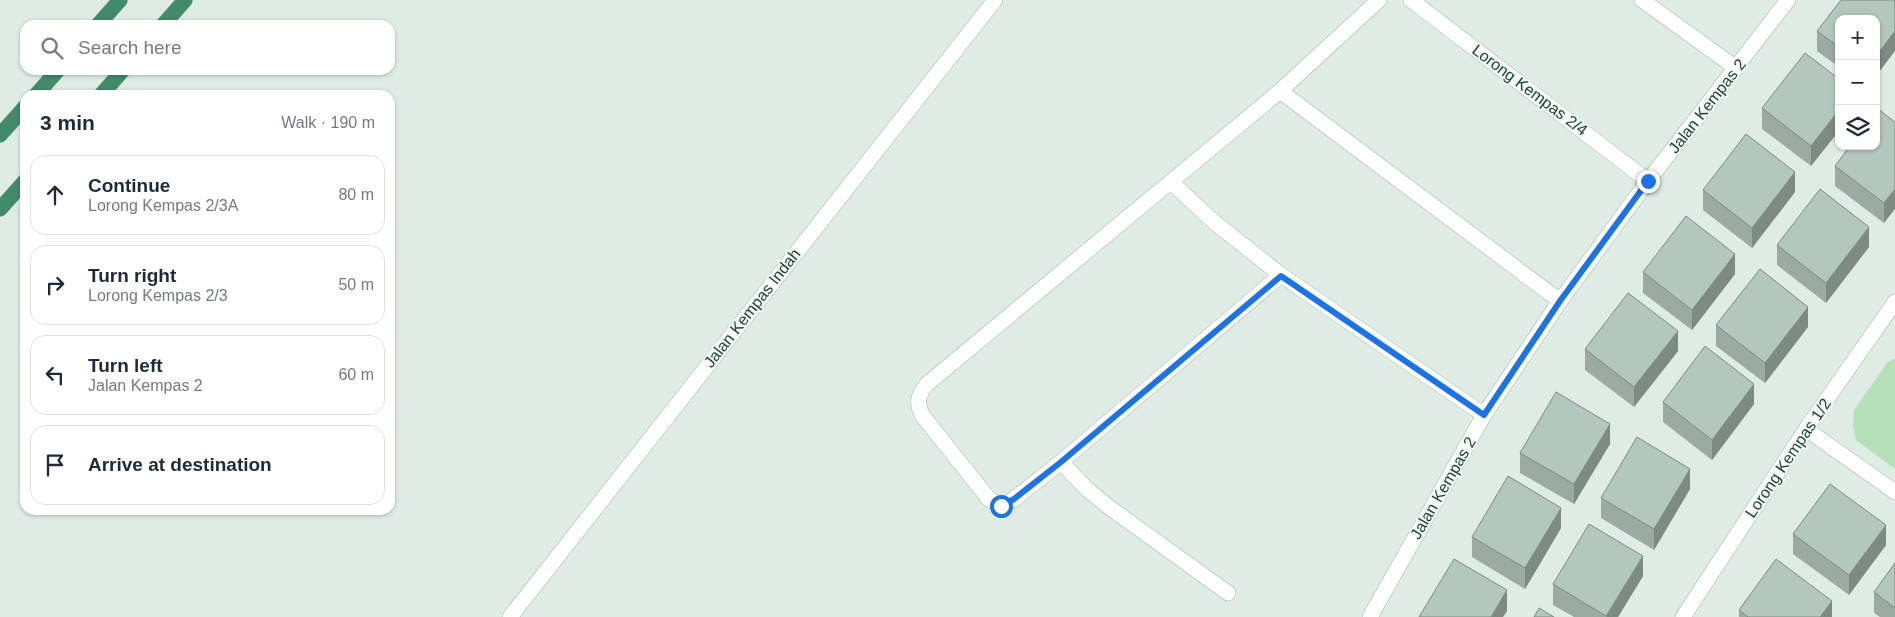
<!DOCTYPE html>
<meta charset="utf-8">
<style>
:root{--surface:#fff;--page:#f6f6f7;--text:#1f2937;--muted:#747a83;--line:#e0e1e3}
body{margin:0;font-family:Helvetica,sans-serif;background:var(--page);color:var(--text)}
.controls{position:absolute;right:15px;top:15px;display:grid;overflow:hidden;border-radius:10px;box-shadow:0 1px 4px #0004}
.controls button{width:45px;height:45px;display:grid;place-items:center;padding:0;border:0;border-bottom:1px solid var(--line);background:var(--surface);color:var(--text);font:25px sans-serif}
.stop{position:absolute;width:15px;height:15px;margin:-11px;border:4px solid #1a73e8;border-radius:50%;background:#fff}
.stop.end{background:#1a73e8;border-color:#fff;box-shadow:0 1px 5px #0008}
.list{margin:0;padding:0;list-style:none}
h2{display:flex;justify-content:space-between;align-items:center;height:65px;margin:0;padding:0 20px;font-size:21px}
h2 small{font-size:16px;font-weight:400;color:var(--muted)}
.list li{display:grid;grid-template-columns:32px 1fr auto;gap:15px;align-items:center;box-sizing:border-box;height:80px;margin:0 10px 10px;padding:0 10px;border:1px solid var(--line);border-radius:15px}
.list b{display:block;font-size:19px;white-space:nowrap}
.list p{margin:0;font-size:16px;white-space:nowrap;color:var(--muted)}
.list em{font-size:16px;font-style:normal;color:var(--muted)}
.icon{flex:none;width:28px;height:28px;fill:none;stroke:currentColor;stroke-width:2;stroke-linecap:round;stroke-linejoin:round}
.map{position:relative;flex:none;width:1895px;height:617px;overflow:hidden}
.search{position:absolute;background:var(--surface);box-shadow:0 1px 4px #0004;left:20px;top:20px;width:375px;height:55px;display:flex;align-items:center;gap:12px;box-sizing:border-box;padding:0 18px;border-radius:15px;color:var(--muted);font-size:19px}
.panel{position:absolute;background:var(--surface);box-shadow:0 1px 4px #0004;left:20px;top:90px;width:375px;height:425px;border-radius:15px}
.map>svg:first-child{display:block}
.green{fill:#b5e0b8}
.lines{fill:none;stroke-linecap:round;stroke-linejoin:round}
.service-casing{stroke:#a1b5aa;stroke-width:16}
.minor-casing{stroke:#a1b5aa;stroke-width:16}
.trunk-casing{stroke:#c0c9c5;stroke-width:16}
.service{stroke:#fff;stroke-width:15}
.minor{stroke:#fff;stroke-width:15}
.trunk{stroke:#428a6c;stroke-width:15}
.wall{fill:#9baba2}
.shaded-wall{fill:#7e8b84}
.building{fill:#b4c7bc;stroke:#7e8b84}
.route{stroke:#1a73e8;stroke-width:6}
.labels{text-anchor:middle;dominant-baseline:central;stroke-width:4;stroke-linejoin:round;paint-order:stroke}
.street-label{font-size:16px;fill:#1e3f2f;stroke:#f0f9f3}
</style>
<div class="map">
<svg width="1895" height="617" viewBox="0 0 1895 617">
<rect width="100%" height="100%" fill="#dfece4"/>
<path class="green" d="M1895,358V469L1856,440L1853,426L1854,410L1887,363Z"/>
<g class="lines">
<defs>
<path id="service" d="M1642,0L1736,68
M1280,91L1560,301
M1001,506L989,499L922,415C916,402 918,395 927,384L1280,91L1379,0"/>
<path id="minor" d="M1411,0L1648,181
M1171,182L1214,222L1281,275L1484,415
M1806,429L1895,492
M1061,462L1087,489L1110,508L1228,593
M1001,506L1014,499L1061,462L1281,275
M510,617L995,0
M1370,617L1484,415L1560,301L1648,181L1788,0
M1683,617L1806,429L1895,302"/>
<path id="trunk" d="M98,25L120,0
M163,25L185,0
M36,95L58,70
M101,95L123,70
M0,135L25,107
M0,209L25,181"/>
</defs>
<use href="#service" class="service-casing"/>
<use href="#minor" class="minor-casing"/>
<use href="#trunk" class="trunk-casing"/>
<use href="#service" class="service"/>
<use href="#minor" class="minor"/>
<use href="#trunk" class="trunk"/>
</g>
<path class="wall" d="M1839,19V67L1817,51V31Z
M1839,79L1811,166L1762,129V108Z
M1895,122L1884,223L1835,186V166Z
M1703,190L1795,192L1752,248L1703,210Z
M1777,245L1869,247L1826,303L1777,265Z
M1643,272L1735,274L1692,330L1643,293Z
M1716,325L1808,327L1765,383L1716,346Z
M1585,349L1678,351L1634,407L1585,370Z
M1663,402L1754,404L1712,460L1663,422Z
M1610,444L1574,504L1520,473V453Z
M1690,489L1654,550L1601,518V498Z
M1561,528L1525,589L1472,557V537Z
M1793,534L1886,545L1849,595L1793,554Z
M1895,563V617H1880L1874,613V592Z
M1643,576L1618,617H1574L1553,605V584Z
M1739,610L1832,617H1739Z"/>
<path class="shaded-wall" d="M1895,31V51L1876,76V56Z
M1839,110V131L1811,166V146Z
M1795,172V192L1752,248V228Z
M1895,189V209L1884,223V203Z
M1869,227V247L1826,303V283Z
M1735,254V274L1692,330V310Z
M1808,307V327L1765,383V363Z
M1678,331V351L1634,407V387Z
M1754,384V404L1712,460V440Z
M1610,424V444L1574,504V484Z
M1690,469V489L1654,550V529Z
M1561,508V528L1525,589V568Z
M1886,525V545L1849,595V575Z
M1643,556V576L1618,617H1606Z
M1507,590V611L1503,617H1491Z
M1832,601V617H1820Z"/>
<path class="building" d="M1841,0H1893L1895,1V31L1876,56V19H1839V47L1817,31Z
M1805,53L1839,79V110L1811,146L1762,108Z
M1878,109L1895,122V189L1884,203L1835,166L1850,146H1876V111Z
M1746,134L1795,172L1752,228L1703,190Z
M1820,189L1869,227L1826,283L1777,245Z
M1686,216L1735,254L1692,310L1643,272Z
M1760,269L1808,307L1765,363L1716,325Z
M1628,293L1678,331L1634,387L1585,349Z
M1705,346L1754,384L1712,440L1663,402Z
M1556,392L1610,424L1574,484L1520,453Z
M1637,437L1690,469L1654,529L1601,498Z
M1508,476L1561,508L1525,568L1472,537Z
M1830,484L1886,525L1849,575L1793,534Z
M1589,524L1643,556L1606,616L1553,584Z
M1454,559L1507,590L1491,617H1419Z
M1776,559L1832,601L1820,617H1748L1739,610Z
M1895,563V608L1874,592Z
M1539,608L1554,617H1534Z"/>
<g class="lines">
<path class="route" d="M1001,506L1014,499L1061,462L1281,276L1484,415L1560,301L1648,181"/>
</g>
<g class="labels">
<g class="street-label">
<text transform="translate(1530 90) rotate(37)">Lorong Kempas 2/4</text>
<text transform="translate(1707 106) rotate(-52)">Jalan Kempas 2</text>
<text transform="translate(752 308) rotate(-52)">Jalan Kempas Indah</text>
<text transform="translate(1788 458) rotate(-56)">Lorong Kempas 1/2</text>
<text transform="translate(1443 488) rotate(-60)">Jalan Kempas 2</text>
</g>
</g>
</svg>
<div class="controls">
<button>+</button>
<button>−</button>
<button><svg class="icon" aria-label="layers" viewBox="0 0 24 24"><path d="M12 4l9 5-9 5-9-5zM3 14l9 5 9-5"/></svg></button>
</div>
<div class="stop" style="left:1001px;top:506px"></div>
<div class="stop end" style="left:1648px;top:181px"></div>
<div class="search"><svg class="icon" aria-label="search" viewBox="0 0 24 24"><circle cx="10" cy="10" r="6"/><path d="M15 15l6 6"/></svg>Search here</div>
<section class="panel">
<h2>3 min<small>Walk · 190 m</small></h2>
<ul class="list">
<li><svg class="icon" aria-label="ahead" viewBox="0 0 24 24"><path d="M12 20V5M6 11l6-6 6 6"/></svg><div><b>Continue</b><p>Lorong Kempas 2/3A</p></div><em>80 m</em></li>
<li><svg class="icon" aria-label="right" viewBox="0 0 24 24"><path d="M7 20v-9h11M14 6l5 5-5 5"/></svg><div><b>Turn right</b><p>Lorong Kempas 2/3</p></div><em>50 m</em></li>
<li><svg class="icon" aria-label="left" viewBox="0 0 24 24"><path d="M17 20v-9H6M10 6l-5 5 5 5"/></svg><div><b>Turn left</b><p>Jalan Kempas 2</p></div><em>60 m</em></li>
<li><svg class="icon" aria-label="arrive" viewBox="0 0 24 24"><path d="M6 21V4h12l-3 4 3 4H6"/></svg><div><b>Arrive at destination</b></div></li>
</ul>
</section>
</div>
